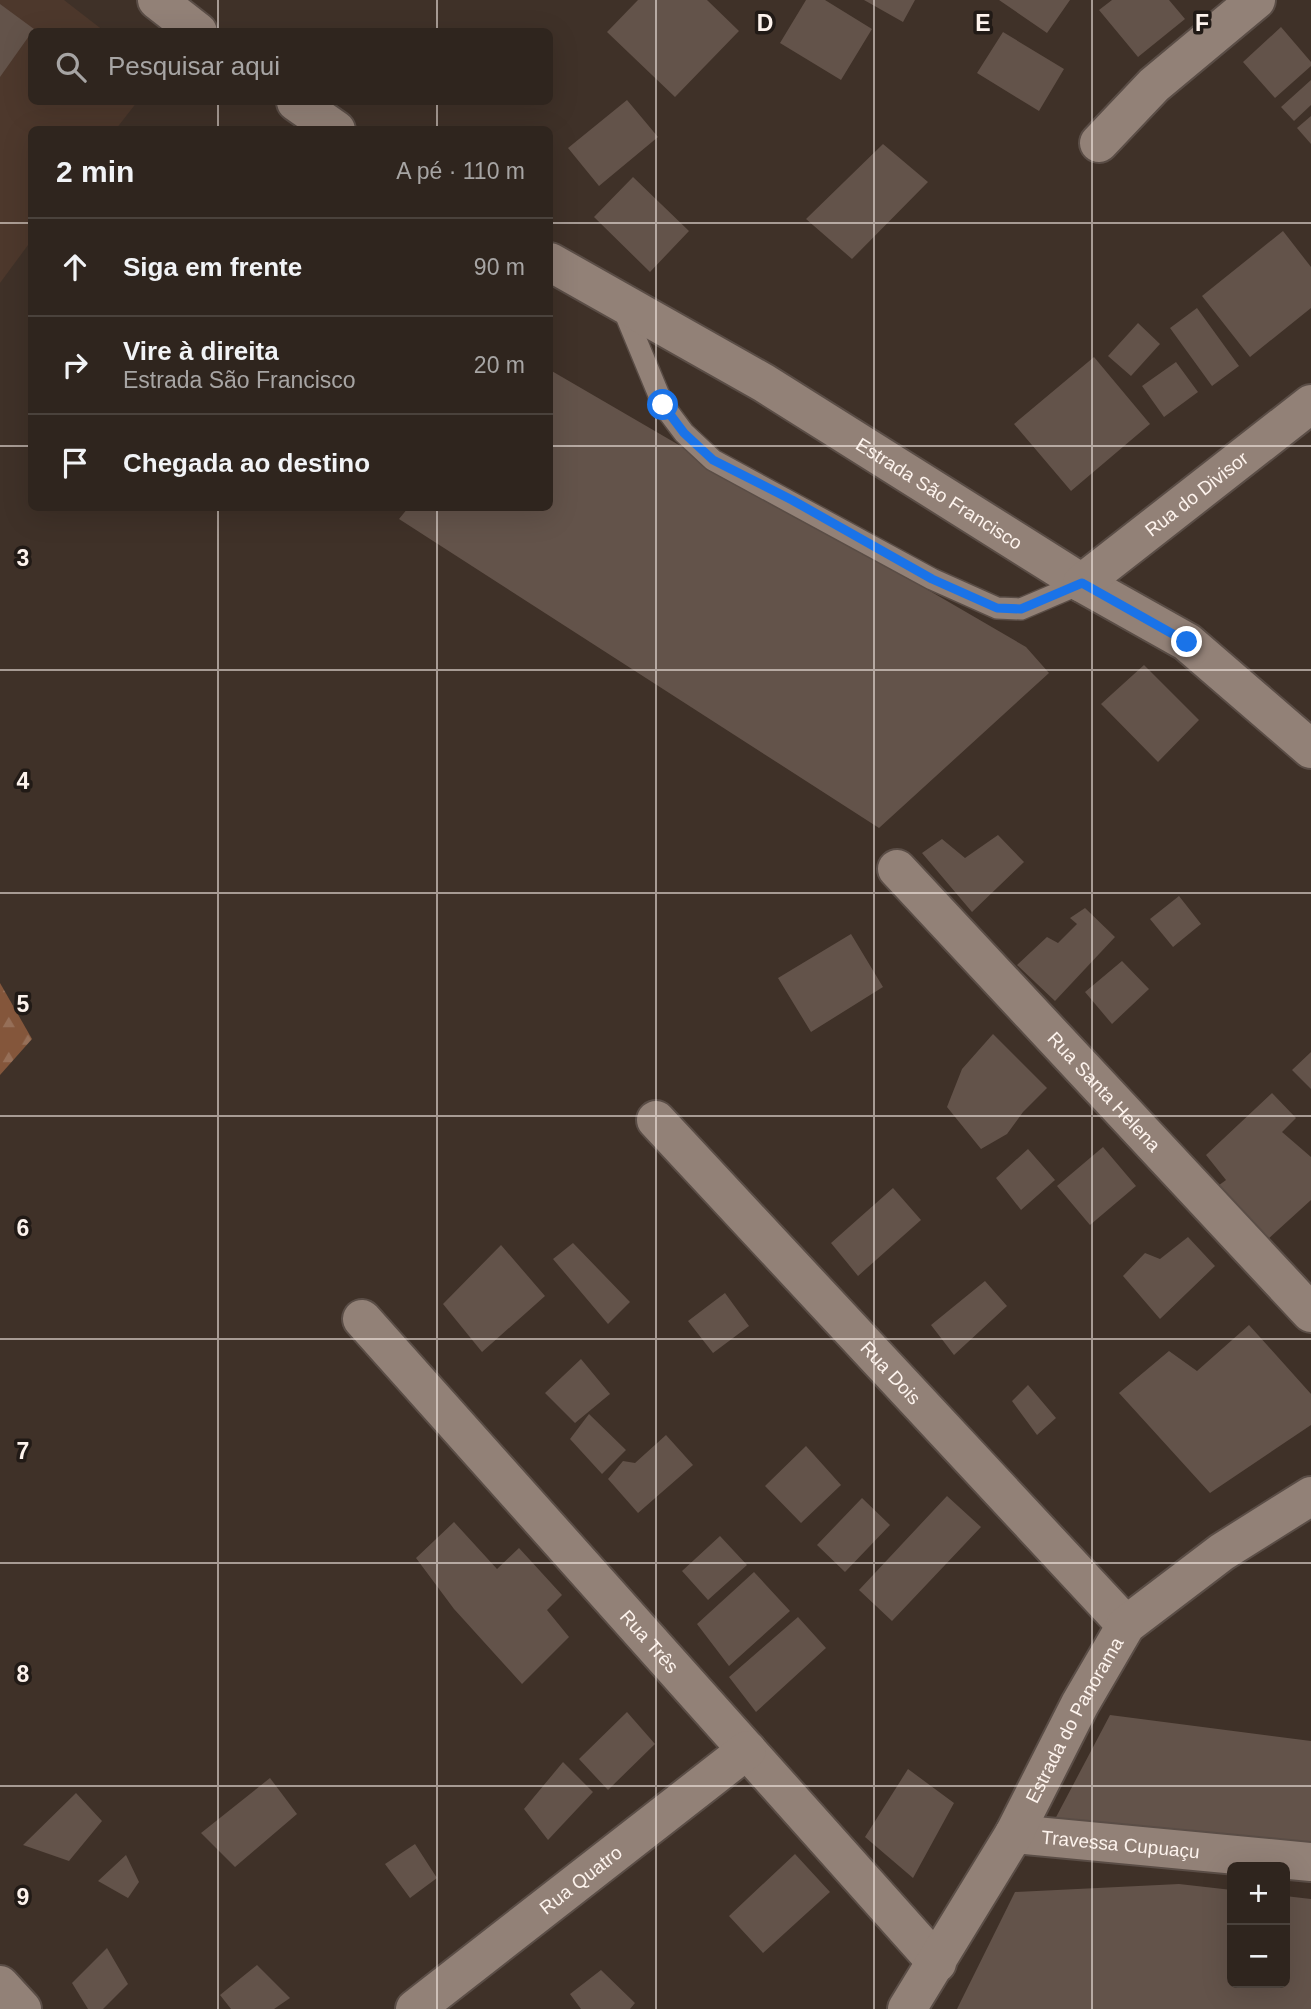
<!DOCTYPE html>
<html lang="pt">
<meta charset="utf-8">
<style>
:root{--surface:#2f251e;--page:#3b312b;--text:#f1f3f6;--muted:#a7a5a4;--line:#4a423c}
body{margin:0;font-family:Helvetica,sans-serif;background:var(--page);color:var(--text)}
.controls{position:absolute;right:21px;bottom:21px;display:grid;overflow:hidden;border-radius:10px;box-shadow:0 7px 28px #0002}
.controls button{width:63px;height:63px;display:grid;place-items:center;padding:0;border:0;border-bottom:2px solid var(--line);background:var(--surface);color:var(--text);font:35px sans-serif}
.stop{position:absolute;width:21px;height:21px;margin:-16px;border:5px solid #1a73e8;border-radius:50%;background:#fff}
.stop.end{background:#1a73e8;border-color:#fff;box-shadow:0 2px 7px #0008}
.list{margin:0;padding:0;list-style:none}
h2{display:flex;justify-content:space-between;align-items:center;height:91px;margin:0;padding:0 28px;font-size:30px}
h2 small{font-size:23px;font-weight:400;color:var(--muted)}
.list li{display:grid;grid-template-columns:46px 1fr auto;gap:21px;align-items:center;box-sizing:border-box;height:98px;padding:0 28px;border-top:2px solid var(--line)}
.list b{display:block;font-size:26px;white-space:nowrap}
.list p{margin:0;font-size:23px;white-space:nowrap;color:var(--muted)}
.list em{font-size:23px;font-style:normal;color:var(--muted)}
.icon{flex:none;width:38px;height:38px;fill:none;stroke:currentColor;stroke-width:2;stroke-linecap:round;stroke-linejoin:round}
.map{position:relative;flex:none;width:1311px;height:2009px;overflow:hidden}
.search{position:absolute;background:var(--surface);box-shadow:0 7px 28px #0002;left:28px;top:28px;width:525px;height:77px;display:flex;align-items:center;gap:18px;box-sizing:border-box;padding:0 24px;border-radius:10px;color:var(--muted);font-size:26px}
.panel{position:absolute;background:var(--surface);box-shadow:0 7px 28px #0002;left:28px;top:126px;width:525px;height:385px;border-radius:10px}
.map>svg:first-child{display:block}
.built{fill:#4d382c}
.forest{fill:url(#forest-firs)}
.building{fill:#63534a}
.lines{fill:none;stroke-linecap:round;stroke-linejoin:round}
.service-casing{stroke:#5a4d46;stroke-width:24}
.minor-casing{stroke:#5a4d46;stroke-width:42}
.tertiary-casing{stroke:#5a4d46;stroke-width:42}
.service{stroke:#928177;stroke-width:21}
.minor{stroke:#928177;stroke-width:38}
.tertiary{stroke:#928177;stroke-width:38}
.route{stroke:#1a73e8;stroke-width:9}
.grid{fill:none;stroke:#fdf3ed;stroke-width:2;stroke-opacity:0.55}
.labels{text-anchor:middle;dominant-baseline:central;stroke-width:7;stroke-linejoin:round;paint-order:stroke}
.street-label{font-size:19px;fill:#fdf3ed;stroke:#211a16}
.grid-label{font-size:23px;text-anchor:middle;font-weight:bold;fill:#fdf3ed;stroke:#211a16;stroke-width:7;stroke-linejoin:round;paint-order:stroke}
</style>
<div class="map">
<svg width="1311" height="2009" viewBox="0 0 1311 2009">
<defs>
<pattern id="forest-firs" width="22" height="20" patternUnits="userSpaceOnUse" patternTransform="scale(1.75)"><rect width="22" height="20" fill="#84563b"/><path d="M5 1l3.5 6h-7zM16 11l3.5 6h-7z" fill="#966f58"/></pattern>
</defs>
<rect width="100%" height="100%" fill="#3f3128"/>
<path class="built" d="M0,0H64L104,31L32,32V102H137L116,129L32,130L31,241L0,283Z"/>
<path class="forest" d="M0,983L32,1039L0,1075Z"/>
<path class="building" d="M638,0H707L739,31L675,97L607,32Z
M806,0H825L872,29L841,80L780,43Z
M864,0H915L903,22Z
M999,0H1070L1047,33Z
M1112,0H1169L1185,19L1138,57L1099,10Z
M0,4L34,29L0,77Z
M1281,27L1311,62V66L1275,98L1243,62Z
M1003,32L1064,69L1039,111L977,73Z
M1311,80V105L1294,121L1281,107Z
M627,100L658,137L599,186L568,148Z
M1311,116V144L1297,128Z
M883,144L928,182L852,259L806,219Z
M633,177L689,231L650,272L594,217Z
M1283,231L1311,267V308L1250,357L1202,296Z
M1197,308L1239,366L1212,386L1170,328Z
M1138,323L1160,344L1131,376L1108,356Z
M1094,357L1150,424L1071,491L1014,424Z
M1176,362L1198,392L1164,417L1142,386Z
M550,370L1026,647L1049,673L879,828L399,519L408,508H550Z
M1144,665L1199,720L1158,762L1101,704Z
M998,835L1024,862L972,912L922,853L942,839L965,858Z
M1179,896L1201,924L1173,947L1150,919Z
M1085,908L1115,937L1055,1001L1017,965L1047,937L1058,943L1077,924L1070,918Z
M851,934L883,987L811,1032L778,978Z
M1122,961L1149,989L1112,1024L1085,992Z
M993,1034L1047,1088L1023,1112L1007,1134L981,1149L947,1107L962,1069Z
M1311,1052V1089L1292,1070Z
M1272,1093L1296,1118L1282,1132L1311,1157V1200L1256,1250L1207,1194L1226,1180L1206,1155Z
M1103,1147L1136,1186L1090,1225L1057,1186Z
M1028,1149L1055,1180L1021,1210L996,1178Z
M893,1188L921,1220L858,1276L831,1243Z
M1188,1237L1215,1266L1160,1319L1123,1276L1145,1253L1160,1259Z
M573,1243L630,1302L608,1324L553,1259Z
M501,1245L545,1296L482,1352L443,1304Z
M985,1281L1007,1306L954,1355L931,1325Z
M725,1293L749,1326L713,1353L688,1321Z
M1249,1325L1311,1394V1425L1210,1493L1119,1393L1169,1351L1197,1371Z
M581,1359L610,1394L575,1423L545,1393Z
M1028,1385L1056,1418L1037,1435L1012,1401Z
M589,1414L626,1450L602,1474L570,1439Z
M666,1435L693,1465L638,1513L608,1479L623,1461L635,1463Z
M806,1446L841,1485L801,1523L765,1486Z
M947,1496L981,1527L892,1621L859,1590Z
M862,1498L890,1525L845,1572L817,1545Z
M454,1522L497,1569L519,1548L562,1595L547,1610L569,1637L522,1684L454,1609L416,1558Z
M720,1536L747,1565L708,1600L682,1571Z
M754,1572L790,1611L729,1666L697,1624Z
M798,1617L826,1648L756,1712L729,1677Z
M627,1712L655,1744L608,1790L579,1759Z
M1110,1715L1311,1741V1842L1054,1821Z
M563,1762L593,1792L548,1840L524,1809Z
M908,1769L954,1803L913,1878L865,1837Z
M270,1778L297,1814L235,1867L201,1833Z
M76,1793L102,1821L69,1861L23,1845Z
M415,1844L437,1878L410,1898L385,1864Z
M795,1854L830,1892L763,1953L729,1916Z
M126,1855L139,1882L128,1898L98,1881Z
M1179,1884L1232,1890V1983H1285V1896L1311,1899V2009H957L1015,1892Z
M107,1948L128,1984L103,2009H88L72,1983Z
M257,1965L290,1998L274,2009H231L220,1995Z
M601,1970L635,2003L630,2009H581L570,1994Z"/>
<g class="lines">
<defs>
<path id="service" d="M622,306L663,405L684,433L713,460L932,579L997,608L1021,609L1082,583"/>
<g id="minor">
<path d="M1099,143L1154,85L1256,0"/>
<path id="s1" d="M897,869L1311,1313"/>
<path id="s2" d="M656,1120L1126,1625"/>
<path id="s3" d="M362,1319L937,1963"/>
<path id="s4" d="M1014,1834L1311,1862"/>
<path d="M0,1985L22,2009"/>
<path id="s5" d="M415,2009L747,1750"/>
</g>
<g id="tertiary">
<path d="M157,0L198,32"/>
<path d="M296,102L336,130"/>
<path id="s6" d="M550,262L764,383L1082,583L1187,642L1311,749"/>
<path id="s7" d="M1082,583L1311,404"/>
<path id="s8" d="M907,2009L1014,1834L1080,1704L1126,1625L1222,1552L1311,1496"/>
</g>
</defs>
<use href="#service" class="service-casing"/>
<use href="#minor" class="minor-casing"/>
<use href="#tertiary" class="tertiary-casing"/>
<use href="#service" class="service"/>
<use href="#minor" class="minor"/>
<use href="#tertiary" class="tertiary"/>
</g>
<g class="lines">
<path class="route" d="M663,405L684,433L713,460L792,500L932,579L997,608L1021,609L1082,583L1187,642"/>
</g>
<path class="grid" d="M218,0V32M437,0V32M656,0V2009M874,0V2009M1092,0V2009M218,102V130M437,102V130M0,223H32M550,223H1311M0,446H32M550,446H1311M218,508V2009M437,508V2009M0,670H1311M0,893H1311M0,1116H1311M0,1339H1311M0,1563H1311M0,1786H1311"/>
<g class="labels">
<g class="street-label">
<text stroke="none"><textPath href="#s6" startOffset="453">Estrada São Francisco</textPath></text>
<text stroke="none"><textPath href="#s7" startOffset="145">Rua do Divisor</textPath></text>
<text stroke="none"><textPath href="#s1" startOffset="304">Rua Santa Helena</textPath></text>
<text stroke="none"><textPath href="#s2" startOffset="345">Rua Dois</textPath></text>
<text stroke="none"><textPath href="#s3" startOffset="432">Rua Três</textPath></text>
<text stroke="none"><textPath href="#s8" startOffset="334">Estrada do Panorama</textPath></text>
<text stroke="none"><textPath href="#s4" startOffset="107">Travessa Cupuaçu</textPath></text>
<text stroke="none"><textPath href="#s5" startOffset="210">Rua Quatro</textPath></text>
</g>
</g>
<g class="grid-label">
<text x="765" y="31">D</text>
<text x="983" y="31">E</text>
<text x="1202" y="31">F</text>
<text x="23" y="566">3</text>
<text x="23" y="789">4</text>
<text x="23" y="1012">5</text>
<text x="23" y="1236">6</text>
<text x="23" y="1459">7</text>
<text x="23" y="1682">8</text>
<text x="23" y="1905">9</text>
</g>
</svg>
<div class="controls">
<button>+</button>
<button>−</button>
</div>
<div class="stop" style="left:663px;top:405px"></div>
<div class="stop end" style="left:1187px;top:642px"></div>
<div class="search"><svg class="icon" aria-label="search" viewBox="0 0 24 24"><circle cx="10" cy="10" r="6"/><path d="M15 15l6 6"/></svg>Pesquisar aqui</div>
<section class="panel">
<h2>2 min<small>A pé · 110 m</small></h2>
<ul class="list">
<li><svg class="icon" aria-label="ahead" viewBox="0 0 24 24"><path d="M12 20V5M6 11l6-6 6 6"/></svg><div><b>Siga em frente</b></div><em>90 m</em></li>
<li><svg class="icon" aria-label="right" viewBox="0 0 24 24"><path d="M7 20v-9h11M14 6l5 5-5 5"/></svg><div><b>Vire à direita</b><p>Estrada São Francisco</p></div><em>20 m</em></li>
<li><svg class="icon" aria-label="arrive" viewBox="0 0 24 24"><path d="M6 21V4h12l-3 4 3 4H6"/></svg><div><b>Chegada ao destino</b></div></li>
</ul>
</section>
</div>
